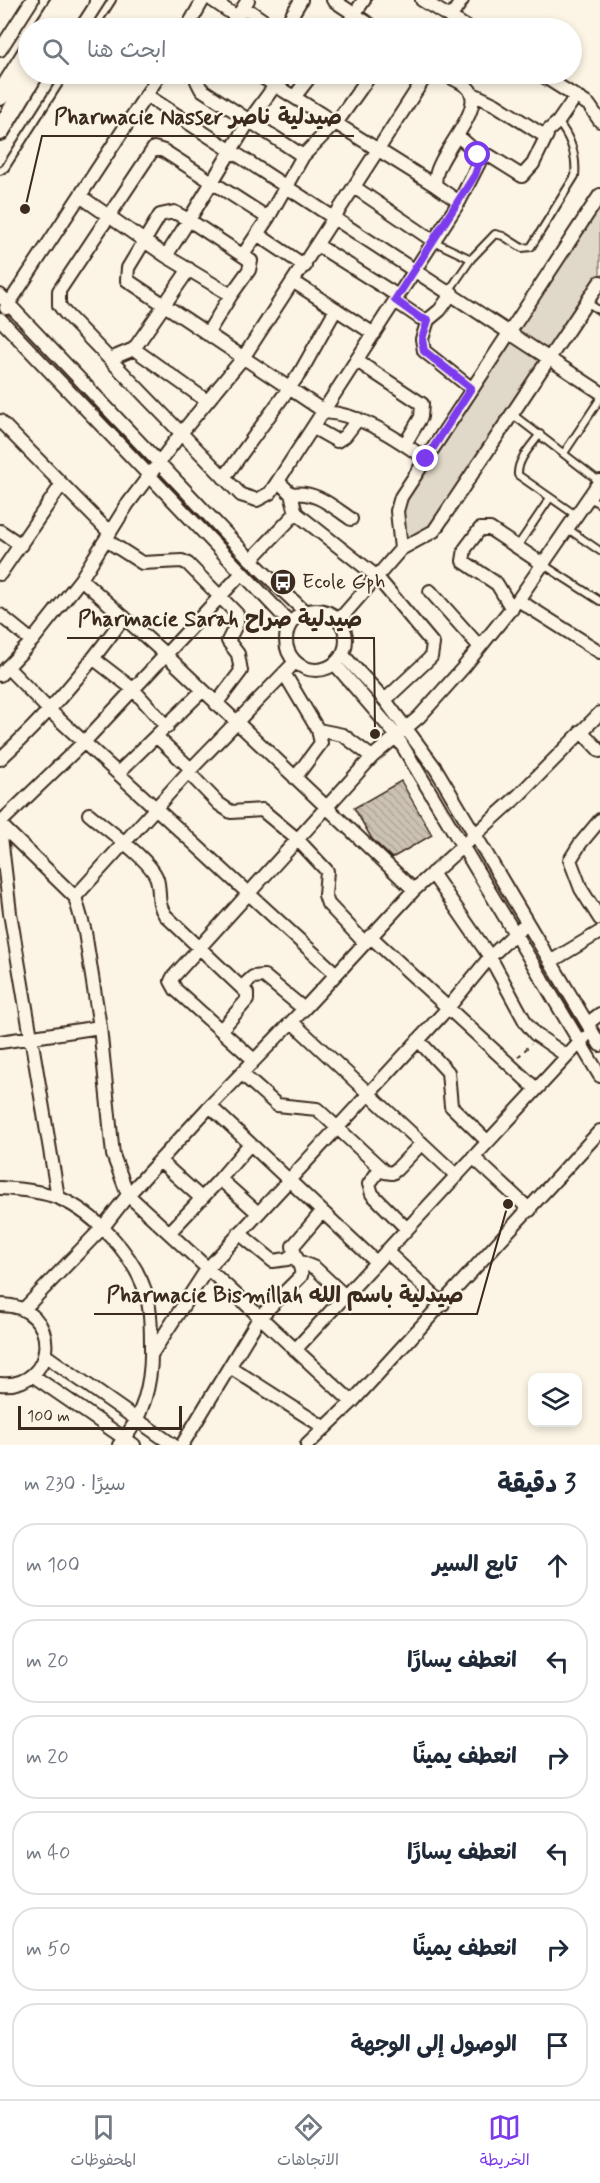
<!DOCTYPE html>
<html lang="ar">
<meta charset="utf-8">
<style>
:root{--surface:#fff;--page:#f6f6f7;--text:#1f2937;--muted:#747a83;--line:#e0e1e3;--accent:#7c3aed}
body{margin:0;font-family:Mynerve,"Playpen Sans Arabic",sans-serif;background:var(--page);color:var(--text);direction:rtl}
.controls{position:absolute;right:18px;bottom:18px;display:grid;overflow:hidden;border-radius:12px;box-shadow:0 3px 9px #0003}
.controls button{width:54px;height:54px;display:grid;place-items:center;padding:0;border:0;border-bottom:2px solid var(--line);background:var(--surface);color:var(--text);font:30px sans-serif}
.scale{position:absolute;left:18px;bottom:15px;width:164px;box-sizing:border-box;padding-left:6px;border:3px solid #3b2a1e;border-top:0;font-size:16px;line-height:21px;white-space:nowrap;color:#3b2a1e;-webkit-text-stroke:4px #fcf5e5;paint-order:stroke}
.stop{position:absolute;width:18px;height:18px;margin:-14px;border:4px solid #7c3aed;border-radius:50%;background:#fff}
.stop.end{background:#7c3aed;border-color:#fff;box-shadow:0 2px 6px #0008}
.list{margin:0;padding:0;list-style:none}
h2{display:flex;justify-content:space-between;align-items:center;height:78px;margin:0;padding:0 24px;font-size:26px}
h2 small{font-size:20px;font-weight:400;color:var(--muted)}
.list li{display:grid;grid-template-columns:39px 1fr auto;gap:18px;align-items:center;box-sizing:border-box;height:84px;margin:0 12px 12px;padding:0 12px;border:2px solid var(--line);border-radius:24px}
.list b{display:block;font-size:22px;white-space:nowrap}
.list em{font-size:20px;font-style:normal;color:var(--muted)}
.icon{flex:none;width:33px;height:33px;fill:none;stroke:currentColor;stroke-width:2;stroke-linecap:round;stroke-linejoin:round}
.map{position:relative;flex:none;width:600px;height:1445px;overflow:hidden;direction:ltr}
.search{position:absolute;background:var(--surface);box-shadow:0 3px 9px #0003;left:18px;right:18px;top:18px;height:66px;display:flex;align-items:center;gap:15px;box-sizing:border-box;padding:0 21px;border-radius:33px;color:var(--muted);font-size:22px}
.sheet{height:654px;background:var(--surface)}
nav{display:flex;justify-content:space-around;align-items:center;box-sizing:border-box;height:84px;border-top:2px solid var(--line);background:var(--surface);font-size:16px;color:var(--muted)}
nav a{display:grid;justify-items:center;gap:3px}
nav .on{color:var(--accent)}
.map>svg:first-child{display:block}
.grass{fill:#e0d8c8;stroke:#8e8173;stroke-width:1.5}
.building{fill:url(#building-back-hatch);stroke:#3b2a1e;stroke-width:1.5}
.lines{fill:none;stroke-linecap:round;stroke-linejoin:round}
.lane-casing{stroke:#3b2a1e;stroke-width:10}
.street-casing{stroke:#3b2a1e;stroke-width:16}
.secondary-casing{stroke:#3b2a1e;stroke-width:22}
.path{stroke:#3b2a1e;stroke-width:2;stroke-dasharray:4.5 4.5;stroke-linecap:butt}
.lane{stroke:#fcf5e5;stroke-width:6}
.street{stroke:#fcf5e5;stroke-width:12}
.secondary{stroke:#fcf5e5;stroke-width:18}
.route{stroke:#7c3aed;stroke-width:8}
.labels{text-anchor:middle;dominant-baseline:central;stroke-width:4.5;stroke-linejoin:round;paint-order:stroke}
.poi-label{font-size:21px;fill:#3b2a1e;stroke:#fcf5e5;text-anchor:start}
.leader{fill:none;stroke:#3b2a1e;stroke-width:2}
.callout-dot{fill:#3b2a1e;stroke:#fcf5e5;stroke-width:2}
.callout-label{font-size:22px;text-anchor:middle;font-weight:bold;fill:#3b2a1e;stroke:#fcf5e5;stroke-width:4.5;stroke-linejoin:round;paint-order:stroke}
</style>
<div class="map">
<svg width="600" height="1445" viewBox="0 0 600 1445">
<defs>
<pattern id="building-back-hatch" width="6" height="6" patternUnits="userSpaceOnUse" patternTransform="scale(1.5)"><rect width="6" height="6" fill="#ccc2b3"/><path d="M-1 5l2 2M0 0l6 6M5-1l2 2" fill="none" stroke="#b0a79a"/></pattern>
</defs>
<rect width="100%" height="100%" fill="#fcf5e5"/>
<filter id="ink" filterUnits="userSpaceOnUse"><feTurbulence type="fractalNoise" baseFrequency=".0167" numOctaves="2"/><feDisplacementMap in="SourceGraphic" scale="12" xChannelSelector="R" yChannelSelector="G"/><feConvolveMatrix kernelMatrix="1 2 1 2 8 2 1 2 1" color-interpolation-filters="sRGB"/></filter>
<g filter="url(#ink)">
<path class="grass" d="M600,209V280L433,538L404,549L400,505L595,212Z"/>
<path class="building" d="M401,781L432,835L392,858L372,839L354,808Z"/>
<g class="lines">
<defs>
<path id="lane" d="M94,28L112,0
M0,171L5,168L65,74
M435,242L471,259L495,234L503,236L522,248L531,247L575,176C577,155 571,138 558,122
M449,291L471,259
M588,303L600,311
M512,414L599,481
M540,434C531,446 517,460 518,475L577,516
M564,453L600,399
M589,498L600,504
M568,529L600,551
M517,547L550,498
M544,565L600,601"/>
<path id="street" d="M212,0L237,17
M333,0L375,28
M422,0L468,28
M244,7L274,28
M450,18L462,0
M187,28L203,0
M230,28L248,0
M284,28L301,0
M345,28L364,0
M0,50L32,0
M199,74L197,81L201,89L303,156
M257,74L436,186
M540,74L589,105L600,121
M276,84L249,121L189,220L174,212L160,215L128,268L127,280L325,412C363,415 394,437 426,459
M471,93L496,105L543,135L558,122L576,96
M146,95L600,392
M295,96L312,74
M458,136L474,150L479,163L459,202
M478,155L490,156L522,176L533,164L547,135
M354,187L435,242
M80,196L166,256
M268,218L164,151L154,148L59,291V305L65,313L241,495L257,500L270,493L278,481
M189,220L251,261L249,270L231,295L166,256Z
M257,234L305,266
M317,245L398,296
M243,255L268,218L303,156L339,119L371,74
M189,269L134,349L207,401
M294,282L374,334
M0,295L251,560L304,611
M395,301L420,318L428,320L440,310L452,293
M6,308L160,74
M0,319L290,623
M428,320L422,339L424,351L471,388
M207,334L231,295
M110,359L134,349
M357,361L422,404L421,417L405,444
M0,421L110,533
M314,428L337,441L345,436L358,419
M224,478L300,373L336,309
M291,494C315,490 332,506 351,519
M296,513L291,494L278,481L459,202L436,186C429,161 482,117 471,92C467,84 452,78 444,74
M0,531L21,545
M106,540L142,563L182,561L188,564L237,614V623L228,641L238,654L241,671L216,704
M401,549L397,511L401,497L600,195
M251,560L296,513L376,576L433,644L431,657L385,700
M0,574L62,484
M81,579L166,655L414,890
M430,591L480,647
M518,600L600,652
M512,609L497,584L463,561L465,549L480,529H490L544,565
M286 640a30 30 0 1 1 60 0a30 30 0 1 1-60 0Z
M0,615L32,641
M339,620L401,549L434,531L600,282
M342,654L385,700L436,769L600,1045
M94,659L133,689L167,727
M335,664L396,735L600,1076
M7,667L50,711L335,973
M284,673L318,730L321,743L295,778
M0,675L32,641L81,579L127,505L182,432L243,358L427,74
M318,730L343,735L372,757
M581,731L600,751
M157,737L191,769
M0,759C47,716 87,669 124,617
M188,772L219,804L231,812L262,810L298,840L327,871L325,895L328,904L364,942
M118,773L202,691
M89,814C105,828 151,860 157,879C161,893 156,902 165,915L247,993V1000L221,1030
M600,820L580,844L570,860L581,889L600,919
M0,823L85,741L242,573
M0,824L75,897L85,932L100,1027L113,1155L128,1195L352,1402
M0,828L10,913L58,1197
M432,873L490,957L526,1023L535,1034L567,1056
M75,897L191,769L295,662
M370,936L535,1088
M550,962L600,932
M242,987L253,977L264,976L304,1009
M292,1022L457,1176
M588,1023L600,1014
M418,1040L448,1072L451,1106L487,1141
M0,1042L100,1027
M254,1060L176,990L171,981L173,977L372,757L419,717L463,668L518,600L600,481
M242,1074L277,1105L317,1109L385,1172L392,1173L396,1170L422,1143
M210,1106L376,1262
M473,1157L530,1210
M161,1162L201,1198
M380,1169L369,1184L372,1194L406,1228
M220,1179L249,1145
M0,1188C18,1189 42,1191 59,1198C96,1214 133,1254 146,1293C151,1311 151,1330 151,1348C152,1383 143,1419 119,1445
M169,1233L220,1179L258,1213
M239,1233L273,1261L287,1259L294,1254
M386,1251L443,1304
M296,1260L315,1268L345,1296
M0,1305C64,1305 57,1390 0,1384
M24,1309L103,1227L128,1195L210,1106L304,1009L414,890L519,795L600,713
M295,1350L584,1038
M45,1355L173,1445
M151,1355L207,1269L448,1008L490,957L527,922
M230,1367L325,1428
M32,1375L134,1445
M182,1445L259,1318L301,1276C303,1266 294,1257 293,1246L321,1213
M307,1445L352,1402L600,1131"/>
<path id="secondary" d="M43,28L61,0
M61,28L79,0
M0,96L28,51
M0,131L34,74"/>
</defs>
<use href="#lane" class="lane-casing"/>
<use href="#street" class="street-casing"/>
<use href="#secondary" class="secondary-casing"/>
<path class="path" d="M518,1057L531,1044"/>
<use href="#lane" class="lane"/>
<use href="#street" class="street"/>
<use href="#secondary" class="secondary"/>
</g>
</g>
<g class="lines" filter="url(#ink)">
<path class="route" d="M426,459L471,388L424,351L422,339L428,320L420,318L395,300L475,175L479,163L478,155"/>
</g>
<defs>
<symbol id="bus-disc" viewBox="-11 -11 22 22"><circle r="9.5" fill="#3b2a1e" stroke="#fcf5e5"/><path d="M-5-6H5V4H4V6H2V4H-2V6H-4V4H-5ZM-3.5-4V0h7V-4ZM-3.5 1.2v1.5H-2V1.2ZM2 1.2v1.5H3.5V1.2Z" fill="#fff"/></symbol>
</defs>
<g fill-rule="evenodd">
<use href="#bus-disc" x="268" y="567" width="30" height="30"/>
</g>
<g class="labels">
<g class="poi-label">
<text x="302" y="582">Ecole Gph</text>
</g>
</g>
<path class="leader" d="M25 209L42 136H354M375 734L374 638H67M508 1204L477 1314H94"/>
<g class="callout-dot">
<circle cx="25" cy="209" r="6"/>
<circle cx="375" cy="734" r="6"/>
<circle cx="508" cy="1204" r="6"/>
</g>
<g class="callout-label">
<text x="198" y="124">Pharmacie Nasser صيدلية ناصر</text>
<text x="220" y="626">Pharmacie Sarah صيدلية صراح</text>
<text x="285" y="1302">Pharmacie Bismillah صيدلية باسم الله</text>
</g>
</svg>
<div class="controls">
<button><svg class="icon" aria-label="layers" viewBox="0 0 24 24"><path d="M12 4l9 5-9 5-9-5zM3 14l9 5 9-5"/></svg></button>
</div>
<div class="scale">100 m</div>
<div class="stop" style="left:478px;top:155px"></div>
<div class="stop end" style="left:426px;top:459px"></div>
<div class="search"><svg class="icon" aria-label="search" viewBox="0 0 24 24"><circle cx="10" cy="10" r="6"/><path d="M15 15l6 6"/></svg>ابحث هنا</div>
</div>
<section class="sheet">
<h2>3 دقيقة<small>سيرًا · 230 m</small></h2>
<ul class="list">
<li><svg class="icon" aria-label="ahead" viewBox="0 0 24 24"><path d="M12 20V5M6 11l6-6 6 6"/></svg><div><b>تابع السير</b></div><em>100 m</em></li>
<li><svg class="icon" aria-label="left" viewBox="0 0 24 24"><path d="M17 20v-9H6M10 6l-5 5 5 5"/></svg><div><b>انعطف يسارًا</b></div><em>20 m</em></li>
<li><svg class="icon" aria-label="right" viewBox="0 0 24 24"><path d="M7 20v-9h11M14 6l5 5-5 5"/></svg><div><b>انعطف يمينًا</b></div><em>20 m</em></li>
<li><svg class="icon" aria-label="left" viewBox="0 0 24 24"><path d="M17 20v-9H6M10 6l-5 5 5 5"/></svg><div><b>انعطف يسارًا</b></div><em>40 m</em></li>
<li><svg class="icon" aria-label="right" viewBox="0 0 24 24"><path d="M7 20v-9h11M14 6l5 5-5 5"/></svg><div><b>انعطف يمينًا</b></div><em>50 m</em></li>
<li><svg class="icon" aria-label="arrive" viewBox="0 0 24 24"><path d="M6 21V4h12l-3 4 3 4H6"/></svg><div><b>الوصول إلى الوجهة</b></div></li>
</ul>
</section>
<nav>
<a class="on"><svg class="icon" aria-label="map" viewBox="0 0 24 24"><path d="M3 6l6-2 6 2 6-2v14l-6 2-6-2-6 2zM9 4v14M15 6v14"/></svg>الخريطة</a>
<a><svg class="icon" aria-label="directions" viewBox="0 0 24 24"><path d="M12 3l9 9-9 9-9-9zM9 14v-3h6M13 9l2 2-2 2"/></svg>الاتجاهات</a>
<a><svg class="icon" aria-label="saved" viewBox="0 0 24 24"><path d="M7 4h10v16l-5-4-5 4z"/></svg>المحفوظات</a>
</nav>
